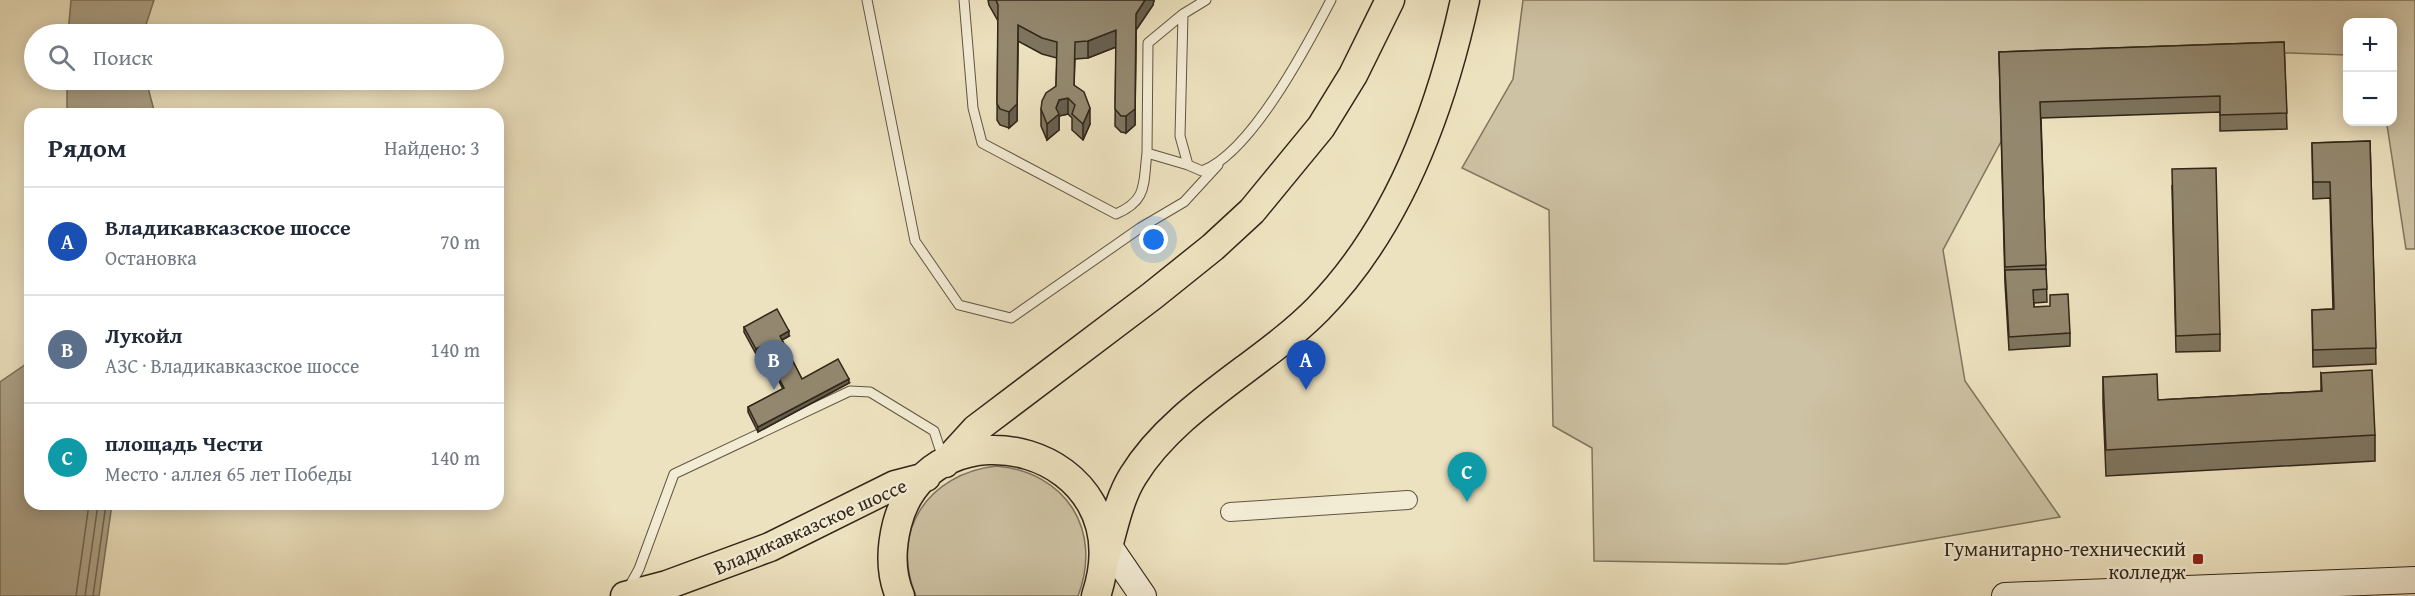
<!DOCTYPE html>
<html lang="ru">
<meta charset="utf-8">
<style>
:root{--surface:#fff;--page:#f2f2f3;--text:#1f2937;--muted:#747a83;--line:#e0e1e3;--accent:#111827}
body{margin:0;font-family:"Gentium Book Plus",serif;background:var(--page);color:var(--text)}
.controls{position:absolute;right:18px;top:18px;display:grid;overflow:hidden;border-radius:12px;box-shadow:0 3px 15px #0003}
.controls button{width:54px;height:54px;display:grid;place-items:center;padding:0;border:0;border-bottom:2px solid var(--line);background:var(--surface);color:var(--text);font:30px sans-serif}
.you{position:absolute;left:1154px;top:240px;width:21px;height:21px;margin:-15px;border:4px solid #fff;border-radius:50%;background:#1a73e8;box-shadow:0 0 0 9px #1a73e833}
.badge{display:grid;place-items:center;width:39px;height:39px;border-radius:50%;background:var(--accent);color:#fff;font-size:20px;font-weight:700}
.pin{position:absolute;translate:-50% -50px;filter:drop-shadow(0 2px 3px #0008)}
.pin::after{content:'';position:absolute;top:32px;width:21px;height:18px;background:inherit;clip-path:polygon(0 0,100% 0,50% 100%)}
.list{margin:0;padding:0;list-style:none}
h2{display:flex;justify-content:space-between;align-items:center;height:78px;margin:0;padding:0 24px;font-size:26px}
h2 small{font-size:20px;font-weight:400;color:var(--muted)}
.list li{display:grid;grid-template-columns:39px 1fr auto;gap:18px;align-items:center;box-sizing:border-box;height:108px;padding:0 24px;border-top:2px solid var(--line)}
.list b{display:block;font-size:22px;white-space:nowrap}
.list p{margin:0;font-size:20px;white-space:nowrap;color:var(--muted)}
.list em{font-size:20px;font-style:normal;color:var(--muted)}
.icon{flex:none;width:33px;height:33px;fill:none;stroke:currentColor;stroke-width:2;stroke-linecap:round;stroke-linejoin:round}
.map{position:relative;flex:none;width:2415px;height:596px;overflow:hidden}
.search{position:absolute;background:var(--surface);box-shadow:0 3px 15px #0003;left:24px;top:24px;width:480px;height:66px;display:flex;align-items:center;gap:15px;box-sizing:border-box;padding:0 21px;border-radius:33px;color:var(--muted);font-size:22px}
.panel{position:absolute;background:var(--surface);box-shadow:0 3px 15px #0003;left:24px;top:108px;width:480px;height:402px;border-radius:18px}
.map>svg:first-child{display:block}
.green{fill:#cdc2a3;stroke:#7f745e;stroke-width:1.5}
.water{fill:#ada287;stroke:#7b705b;stroke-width:1.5}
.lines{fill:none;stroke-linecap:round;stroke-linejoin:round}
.shore{stroke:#6f6450;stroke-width:1.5}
.lane-casing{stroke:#605542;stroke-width:11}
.street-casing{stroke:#605542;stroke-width:20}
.secondary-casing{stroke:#312619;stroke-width:28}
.primary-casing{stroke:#312619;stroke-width:31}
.lane{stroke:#f3ecd5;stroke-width:9}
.street{stroke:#f3ecd5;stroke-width:18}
.secondary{stroke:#f3ecd5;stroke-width:26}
.primary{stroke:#ede2bf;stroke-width:28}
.wall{fill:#7e755f;stroke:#312619;stroke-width:1.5}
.shaded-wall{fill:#675f4e;stroke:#312619;stroke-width:1.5}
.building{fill:#93886f;stroke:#312619;stroke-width:1.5}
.poi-dot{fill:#8f2418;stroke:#f3ecd5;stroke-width:2}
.labels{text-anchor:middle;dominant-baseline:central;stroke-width:4.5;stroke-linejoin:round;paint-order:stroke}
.street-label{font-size:20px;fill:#312619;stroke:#f3ecd5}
.poi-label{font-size:20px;fill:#312619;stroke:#f3ecd5;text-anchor:end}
</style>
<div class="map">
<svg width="2415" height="596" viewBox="0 0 2415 596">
<rect width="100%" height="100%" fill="#ede2bf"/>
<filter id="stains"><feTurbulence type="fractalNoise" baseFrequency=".00333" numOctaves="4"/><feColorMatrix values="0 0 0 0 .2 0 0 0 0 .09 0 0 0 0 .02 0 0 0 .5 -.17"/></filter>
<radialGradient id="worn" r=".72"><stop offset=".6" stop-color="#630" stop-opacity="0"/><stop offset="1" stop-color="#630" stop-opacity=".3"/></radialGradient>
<path class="green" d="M1523,0H2415V249H2406L2387,125V122H2392V22H2348L2347,55L2290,53L2150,57L2009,127L1943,250L1965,381L2060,517L1786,564L1594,561L1592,448L1553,426L1549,210L1462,168L1513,79Z
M996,466C1066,472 1103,530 1078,596H916C889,531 928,474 996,466Z"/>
<path class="water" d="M71,0H154L143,34H68Z
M67,80H146L155,114H67Z
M30,357V504H112L99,596H0V382L26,364Z"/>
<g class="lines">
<path class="shore" d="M76,596L89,504
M85,596L98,504
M93,596L106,504"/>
<defs>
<path id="lane" d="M867,0L915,241L959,305L1011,318L1140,228L1184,202L1218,165
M964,0L973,108L982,143L1116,214C1148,200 1143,184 1147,153
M1206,0L1183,14L1180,136L1188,165L1202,171C1251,153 1307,46 1331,0
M1183,14L1148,43L1147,153L1188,165
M628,589L639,569L674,474L850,391L870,392L934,431L943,458"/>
<path id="street" d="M1230,512L1408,500"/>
<path id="secondary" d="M1102,536L1143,596
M2005,596L2415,580"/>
<path id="primary" d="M945,463L976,429L1152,296L1213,247L1252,211L1321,127L1353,75L1390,0
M1105,557C1113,531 1118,500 1133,476C1175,407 1262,366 1318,309C1398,227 1441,110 1465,0
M625,596L667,585L770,547L895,485L926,477
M900,596C890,573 891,548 897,524C931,394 1146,446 1096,596"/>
</defs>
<use href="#lane" class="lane-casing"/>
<use href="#street" class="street-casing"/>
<use href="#secondary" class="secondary-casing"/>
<use href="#primary" class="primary-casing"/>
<use href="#lane" class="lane"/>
<use href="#street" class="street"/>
<use href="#secondary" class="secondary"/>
<use href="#primary" class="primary"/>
</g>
<path class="wall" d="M988,0H1154L1153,5L1136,30L1135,125L1126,133L1121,132L1115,126L1116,47L1088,58L1075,59L1074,86L1090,124L1083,140L1072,130V118L1068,114L1059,116V130L1047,140L1041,126V109L1056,86L1057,58L1042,54L1018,41L1017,121L1009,128L1000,125L997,120L998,21L989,5Z
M2284,42L2287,129L2220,131V112L2041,118L2047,302L2034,303V307L2070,333V346L2009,350L2005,283L1999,52Z
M2370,141L2376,364L2313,367L2312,310L2333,309L2330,198L2313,199L2312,143Z
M2172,185L2220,334V351L2176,352Z
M744,327L789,336L782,340L802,379L849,383L758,432L748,412V407L783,389L762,351L756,354L744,332Z
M2321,373L2375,435V461L2106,476L2103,403V377L2158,400L2321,391Z"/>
<path class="shaded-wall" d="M1145,0H1154L1153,5L1136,30L1135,125L1126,133V116L1136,14Z
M1018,25L1017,121L1009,128V112Z
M1116,30V47L1088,58V41Z
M1068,98V114L1059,116V130L1047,140V124L1056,108L1059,100Z
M1090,108V124L1083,140V124Z
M789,331V336L780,341V336Z
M762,346V351L756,354V349Z
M849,379V383L758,432V427Z"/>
<path class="building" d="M996,0H1145L1136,14L1135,109L1126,116H1121L1115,109L1116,30L1088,41L1075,42L1074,85L1084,92L1090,108L1083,124L1072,114L1075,105L1068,98L1059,100L1056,108L1059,114L1047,124L1041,109L1042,101L1046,93L1056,86L1057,42L1042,38L1018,25L1017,104L1009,112L1000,109L997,104L998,5Z
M2284,42L2287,113L2220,115V96L2040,102L2046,265L2005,267L1999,52Z
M2370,141L2376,348L2313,350L2312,310L2334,309L2330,182H2313L2312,143Z
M2216,168L2220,334L2176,336L2172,169Z
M2046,269L2047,289L2033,290L2034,307L2050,306V295L2068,294L2070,333L2009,337L2005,270Z
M777,309L789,331L780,336L802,379L838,359L849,379L758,427L748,407L784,388L762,346L756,349L744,327Z
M2372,370L2375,435L2106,450L2103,377L2157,374L2158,400L2322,391L2321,373Z"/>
<rect class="poi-dot" x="2192" y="553" width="12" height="12" rx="3"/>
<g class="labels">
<g class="street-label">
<text transform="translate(810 526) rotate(-24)">Владикавказское шоссе</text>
</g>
<g class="poi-label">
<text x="2186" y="548">Гуманитарно-технический<tspan x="2186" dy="23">колледж</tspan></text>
</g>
</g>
<rect width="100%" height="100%" filter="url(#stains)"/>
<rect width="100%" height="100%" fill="url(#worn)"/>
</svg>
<div class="controls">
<button>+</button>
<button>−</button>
</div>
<div class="you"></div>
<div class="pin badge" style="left:1306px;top:390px;background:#1a4fb4">A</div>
<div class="pin badge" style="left:774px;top:390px;background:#5c6f8a">B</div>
<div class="pin badge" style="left:1467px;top:502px;background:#0f9aa8">C</div>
<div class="search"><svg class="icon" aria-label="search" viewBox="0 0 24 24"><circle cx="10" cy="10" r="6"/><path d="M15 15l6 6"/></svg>Поиск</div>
<section class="panel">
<h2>Рядом<small>Найдено: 3</small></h2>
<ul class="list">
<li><span class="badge" style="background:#1a4fb4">A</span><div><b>Владикавказское шоссе</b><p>Остановка</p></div><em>70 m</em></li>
<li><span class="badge" style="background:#5c6f8a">B</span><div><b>Лукойл</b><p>АЗС · Владикавказское шоссе</p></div><em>140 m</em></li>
<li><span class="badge" style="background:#0f9aa8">C</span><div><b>площадь Чести</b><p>Место · аллея 65 лет Победы</p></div><em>140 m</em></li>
</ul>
</section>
</div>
